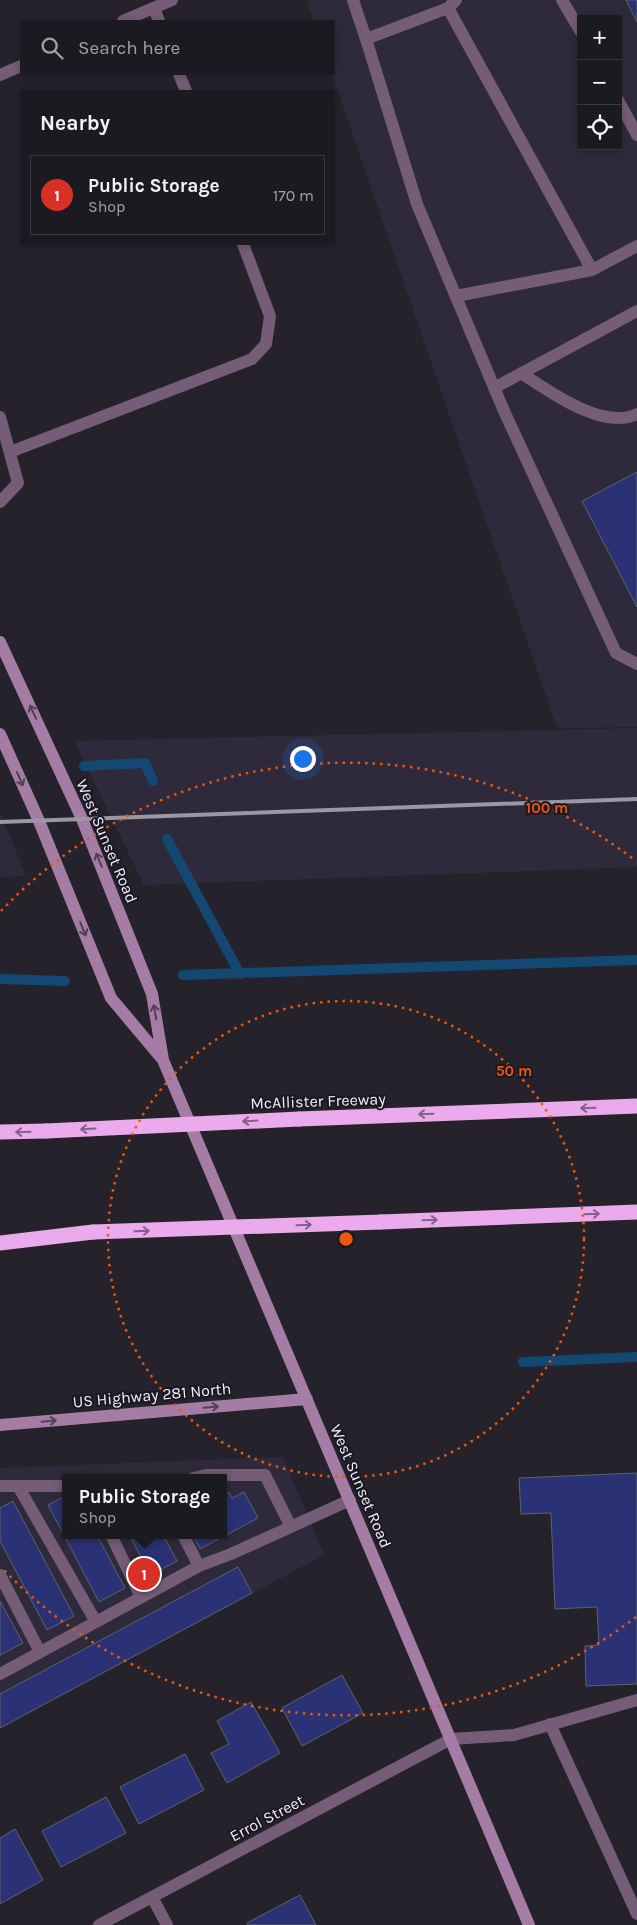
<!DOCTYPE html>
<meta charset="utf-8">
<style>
:root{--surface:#1c1a21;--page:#29272e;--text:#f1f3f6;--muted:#a0a1a5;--line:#3a383f;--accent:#d93025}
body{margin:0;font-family:Karla,sans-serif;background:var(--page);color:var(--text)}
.controls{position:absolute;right:15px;top:15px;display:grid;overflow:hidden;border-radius:0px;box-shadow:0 2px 8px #0003}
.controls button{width:45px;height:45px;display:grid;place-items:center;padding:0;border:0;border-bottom:1px solid var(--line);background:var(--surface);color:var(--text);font:25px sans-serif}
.you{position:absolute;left:302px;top:758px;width:18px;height:18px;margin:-12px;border:4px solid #fff;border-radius:50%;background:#1a73e8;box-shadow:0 0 0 8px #1a73e833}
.badge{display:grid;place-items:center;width:32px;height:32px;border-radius:50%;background:var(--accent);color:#fff;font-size:16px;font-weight:700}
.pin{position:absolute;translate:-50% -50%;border:2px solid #fff;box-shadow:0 1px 5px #0006}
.popup{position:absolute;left:62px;top:1474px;width:165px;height:65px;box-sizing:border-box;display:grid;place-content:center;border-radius:0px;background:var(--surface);filter:drop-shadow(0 1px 4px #0005);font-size:16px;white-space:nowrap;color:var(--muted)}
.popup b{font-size:19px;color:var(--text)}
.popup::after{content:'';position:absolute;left:50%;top:100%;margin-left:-10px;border:10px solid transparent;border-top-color:var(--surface)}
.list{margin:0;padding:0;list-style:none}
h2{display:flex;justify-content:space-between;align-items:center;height:65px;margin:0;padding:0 20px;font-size:21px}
h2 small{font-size:16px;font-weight:400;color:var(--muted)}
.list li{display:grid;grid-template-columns:32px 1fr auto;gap:15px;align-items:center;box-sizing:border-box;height:80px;margin:0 10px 10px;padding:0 10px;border:1px solid var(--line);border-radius:0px}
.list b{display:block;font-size:19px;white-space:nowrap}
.list p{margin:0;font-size:16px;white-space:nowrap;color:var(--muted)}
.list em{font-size:16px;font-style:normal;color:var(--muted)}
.icon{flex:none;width:28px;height:28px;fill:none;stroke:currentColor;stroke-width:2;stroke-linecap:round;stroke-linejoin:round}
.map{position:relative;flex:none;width:637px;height:1925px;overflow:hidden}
.search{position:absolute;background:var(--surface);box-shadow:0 2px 8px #0003;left:20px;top:20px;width:315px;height:55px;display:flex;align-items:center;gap:12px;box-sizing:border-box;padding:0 18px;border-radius:0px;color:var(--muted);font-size:19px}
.panel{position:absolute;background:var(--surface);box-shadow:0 2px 8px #0003;left:20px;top:90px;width:315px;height:155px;border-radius:0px}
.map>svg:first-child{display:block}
.built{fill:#2f2a3b;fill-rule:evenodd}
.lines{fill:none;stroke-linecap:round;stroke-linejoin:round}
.stream{stroke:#134873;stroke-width:10}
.building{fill:#2a3275;stroke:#5e626e}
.service{stroke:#765c77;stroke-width:12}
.minor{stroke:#765c77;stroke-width:12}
.secondary{stroke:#a57ca6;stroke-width:12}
.motorway{stroke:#eaaaec;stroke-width:15}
.rail{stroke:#9a98a0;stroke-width:4}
.motorway-bridge{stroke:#eaaaec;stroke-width:15}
.oneway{stroke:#534057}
.oneway2{stroke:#836188}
.ring{fill:none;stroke:#e8590c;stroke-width:2.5;stroke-dasharray:2.5 5}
.labels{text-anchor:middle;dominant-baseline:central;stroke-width:4;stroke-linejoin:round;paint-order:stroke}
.street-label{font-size:16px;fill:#f1eff6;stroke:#1c1823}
.centre{fill:#e8590c;stroke:#1c1823;stroke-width:2.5}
.ring-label{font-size:15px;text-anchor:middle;font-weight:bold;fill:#e8590c;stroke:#1c1823;stroke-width:4;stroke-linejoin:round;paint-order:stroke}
</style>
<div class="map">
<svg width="637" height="1925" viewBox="0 0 637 1925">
<rect width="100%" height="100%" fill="#25222c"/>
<path class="built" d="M307,0H637V727L557,728L332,74H334V21H314ZM581,19H618V146H581Z
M637,728V867L144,885L74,741Z
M0,812L26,876L0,877Z
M283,1457L324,1555L0,1728V1468ZM65,1478H223V1535H65Z"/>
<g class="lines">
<path class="stream" d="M84,766L145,763L153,781
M167,839L240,974
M183,975L637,960
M0,979L65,981
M523,1362L637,1357"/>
</g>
<path class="building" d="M626,0H637V22Z
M637,472V607L582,501Z
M637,1473V1684L586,1686L585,1646L599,1645L597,1607L555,1609L551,1513L521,1514L519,1478Z
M229,1492L232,1498L244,1492L258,1518L200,1549L193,1535H223V1495Z
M61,1498L65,1504V1535H97L125,1588L99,1602L48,1505Z
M13,1501L74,1616L47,1630L0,1541V1508Z
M129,1535H163L177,1561L151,1575Z
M238,1567L252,1593L0,1728V1694Z
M0,1601L23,1643L0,1655Z
M342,1675L363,1713L302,1746L282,1708Z
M251,1702L280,1753L227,1783L211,1753L229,1744L217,1721Z
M185,1754L204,1790L139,1824L120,1787Z
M106,1797L126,1833L61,1867L42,1831Z
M15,1829L43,1880L0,1904V1838Z
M300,1895L316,1925H248L247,1923Z"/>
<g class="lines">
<path class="service" d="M353,0L366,39L448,8L456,0
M562,0L581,32
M154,8L159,21
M448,8L592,270
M123,21L172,0
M366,39L417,204L504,411L616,653L637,664
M179,74L186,91
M0,75L21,66
M618,100L637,135
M456,296L592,270L637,246
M521,373C549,391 603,431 637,414
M494,388L637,311
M0,417L18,483L0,502
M10,452L252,359L266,344L270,316L243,244
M193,1478L206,1475H265L291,1527
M0,1486H65
M18,1486L96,1622
M111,1535L141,1597
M183,1535L199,1566L231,1554L350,1500
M0,1575L40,1652
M0,1674L199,1566
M550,1724L637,1914
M451,1739L514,1735L637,1700"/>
<path class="minor" d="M152,1897L167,1925
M99,1925L451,1739"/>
<path class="secondary" d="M0,642L82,819L152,994L163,1060L529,1925
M0,734L39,821L111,998L163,1060
M0,1425L307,1399"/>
<path class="motorway" d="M299,1119L637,1106
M0,1132L46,1131
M381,1222L637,1212
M0,1243L93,1232"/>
<path class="rail" d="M0,822L637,799"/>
<path class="motorway-bridge" d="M46,1131L299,1119
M93,1232L381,1222"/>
</g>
<defs><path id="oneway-shaft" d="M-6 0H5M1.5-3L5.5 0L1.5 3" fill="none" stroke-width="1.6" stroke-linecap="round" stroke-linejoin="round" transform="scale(1.25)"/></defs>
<g class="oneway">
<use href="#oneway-shaft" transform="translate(33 712) rotate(-115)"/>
<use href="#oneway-shaft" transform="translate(20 779) rotate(66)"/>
<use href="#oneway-shaft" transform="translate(99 860) rotate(-112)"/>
<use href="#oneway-shaft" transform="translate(83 929) rotate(68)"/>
<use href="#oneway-shaft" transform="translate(155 1012) rotate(-100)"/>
<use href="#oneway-shaft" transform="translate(211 1407) rotate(-5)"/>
<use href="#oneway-shaft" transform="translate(49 1421) rotate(-5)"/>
</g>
<g class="oneway2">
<use href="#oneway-shaft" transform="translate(588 1108) rotate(178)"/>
<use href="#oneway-shaft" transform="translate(426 1114) rotate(178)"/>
<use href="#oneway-shaft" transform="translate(250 1121) rotate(177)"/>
<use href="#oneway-shaft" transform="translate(88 1129) rotate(177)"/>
<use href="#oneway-shaft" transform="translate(23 1132) rotate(178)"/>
<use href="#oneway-shaft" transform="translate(592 1214) rotate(-2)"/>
<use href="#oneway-shaft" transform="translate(430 1220) rotate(-2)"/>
<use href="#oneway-shaft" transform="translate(304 1225) rotate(-2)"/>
<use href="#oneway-shaft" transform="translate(142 1231) rotate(-2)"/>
</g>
<g class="ring">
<circle cx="346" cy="1239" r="238"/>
<path d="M636 1617A476 476 0 0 1 1 1567M1 911A476 476 0 0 1 636 861"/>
</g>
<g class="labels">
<g class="street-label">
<text transform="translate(107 841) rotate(67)">West Sunset Road</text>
<text transform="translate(318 1101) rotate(-2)">McAllister Freeway</text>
<text transform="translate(152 1395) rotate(-5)">US Highway 281 North</text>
<text transform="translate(361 1486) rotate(67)">West Sunset Road</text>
<text transform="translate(267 1818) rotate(-28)">Errol Street</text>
</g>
</g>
<circle cx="346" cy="1239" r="8" class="centre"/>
<g class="ring-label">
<text x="547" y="813">100 m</text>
<text x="514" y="1076">50 m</text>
</g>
</svg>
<div class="controls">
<button>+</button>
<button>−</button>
<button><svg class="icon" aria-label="locate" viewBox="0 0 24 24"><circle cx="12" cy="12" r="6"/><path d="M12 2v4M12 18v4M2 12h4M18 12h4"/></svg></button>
</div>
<div class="you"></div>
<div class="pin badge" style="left:144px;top:1574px">1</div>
<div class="popup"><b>Public Storage</b>Shop</div>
<div class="search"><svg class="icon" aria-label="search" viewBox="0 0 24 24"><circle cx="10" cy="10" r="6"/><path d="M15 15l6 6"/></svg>Search here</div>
<section class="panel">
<h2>Nearby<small></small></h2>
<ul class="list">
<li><span class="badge">1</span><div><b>Public Storage</b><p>Shop</p></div><em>170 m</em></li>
</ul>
</section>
</div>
